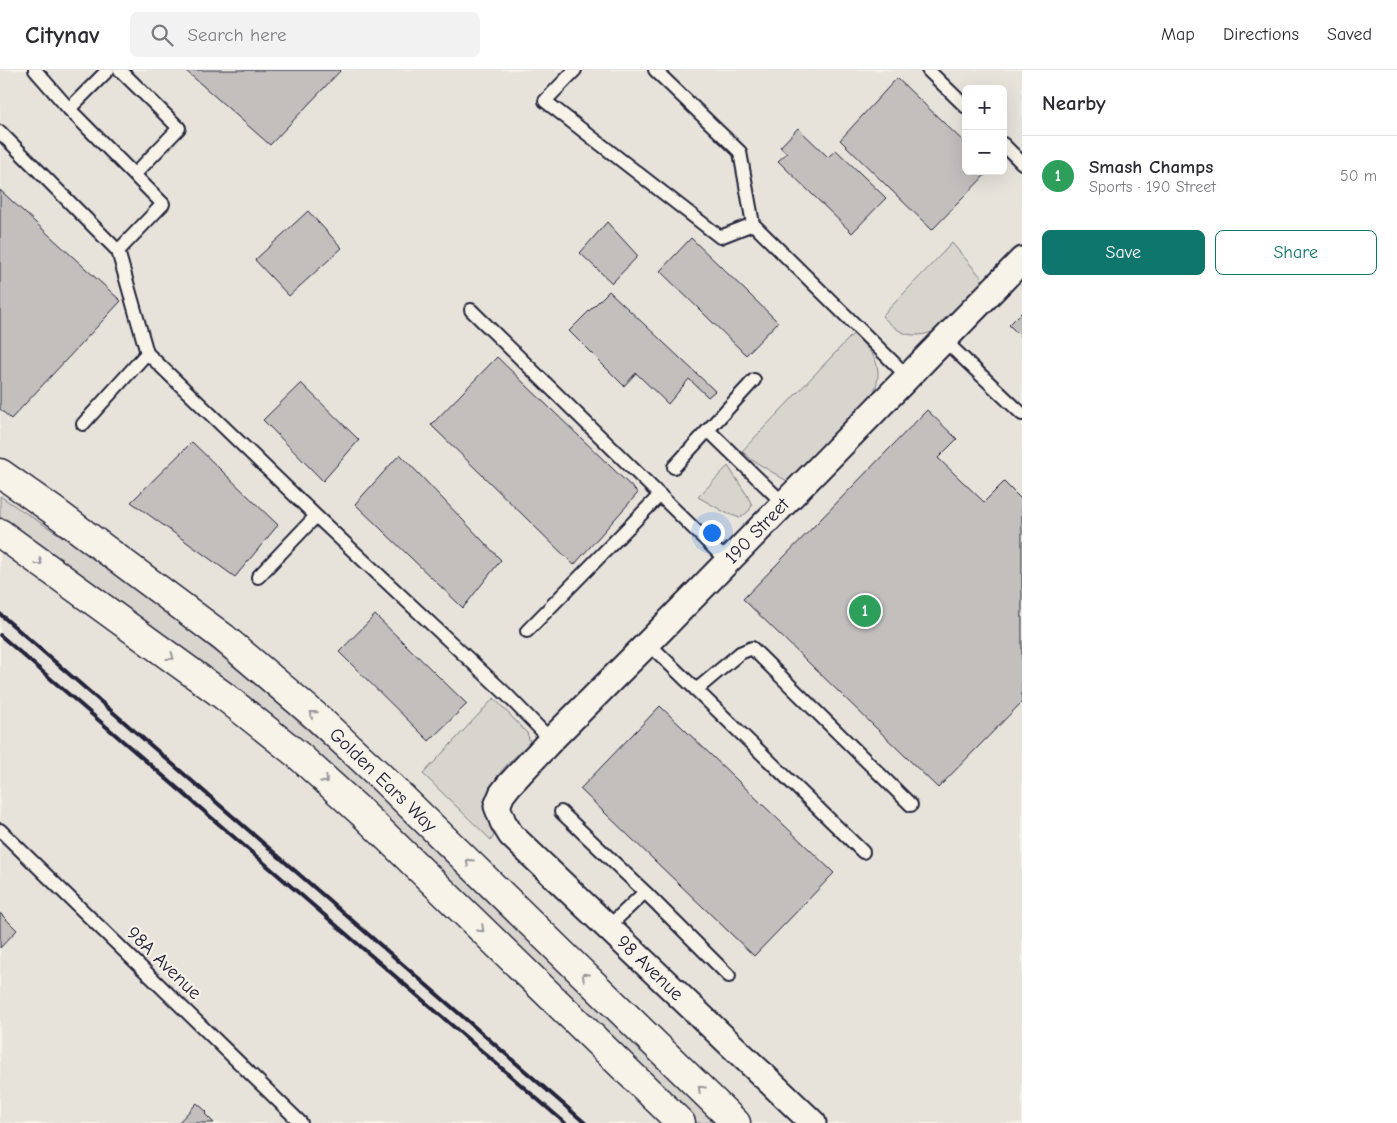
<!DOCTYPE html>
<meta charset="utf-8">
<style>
:root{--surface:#fff;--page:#f2f2f3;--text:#2b2b33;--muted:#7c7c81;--line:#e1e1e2;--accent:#0f766e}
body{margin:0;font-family:"Comic Neue",sans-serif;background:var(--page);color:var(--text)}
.controls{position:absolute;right:15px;top:15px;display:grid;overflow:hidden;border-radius:8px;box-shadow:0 5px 20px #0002}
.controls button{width:45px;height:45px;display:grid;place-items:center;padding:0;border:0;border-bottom:1px solid var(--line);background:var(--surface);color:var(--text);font:25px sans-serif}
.you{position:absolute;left:711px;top:462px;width:18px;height:18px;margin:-12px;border:4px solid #fff;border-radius:50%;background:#1a73e8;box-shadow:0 0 0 8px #1a73e833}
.badge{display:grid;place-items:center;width:32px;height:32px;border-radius:50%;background:var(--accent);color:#fff;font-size:16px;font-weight:700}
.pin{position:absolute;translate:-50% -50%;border:2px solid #fff;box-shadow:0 1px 5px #0006}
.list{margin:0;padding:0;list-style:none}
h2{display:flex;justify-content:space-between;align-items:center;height:65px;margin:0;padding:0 20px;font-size:21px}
h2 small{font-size:16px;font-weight:400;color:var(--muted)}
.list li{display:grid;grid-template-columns:32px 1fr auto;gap:15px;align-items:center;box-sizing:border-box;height:80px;padding:0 20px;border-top:1px solid var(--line)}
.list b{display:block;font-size:19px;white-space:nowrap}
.list p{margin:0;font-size:16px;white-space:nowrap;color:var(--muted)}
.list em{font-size:16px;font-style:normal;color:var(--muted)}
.actions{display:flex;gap:10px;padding:15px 20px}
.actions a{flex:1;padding:11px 0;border:1px solid var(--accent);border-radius:8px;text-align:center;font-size:18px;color:var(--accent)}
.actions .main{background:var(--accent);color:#fff}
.icon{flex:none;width:28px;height:28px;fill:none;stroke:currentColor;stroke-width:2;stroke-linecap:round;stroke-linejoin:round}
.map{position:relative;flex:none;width:1022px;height:1053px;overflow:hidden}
header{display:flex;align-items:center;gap:30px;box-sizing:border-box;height:70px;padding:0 25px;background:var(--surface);border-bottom:1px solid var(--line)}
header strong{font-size:24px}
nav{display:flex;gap:28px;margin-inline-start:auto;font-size:18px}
.search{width:350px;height:45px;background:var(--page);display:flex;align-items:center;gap:12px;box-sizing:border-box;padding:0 18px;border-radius:8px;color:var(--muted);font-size:19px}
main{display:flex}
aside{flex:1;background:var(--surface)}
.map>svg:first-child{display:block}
.built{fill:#e7e3db;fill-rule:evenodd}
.green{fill:#d8d5cf;stroke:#7d7c85}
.building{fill:#c2bfbd;stroke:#22223b}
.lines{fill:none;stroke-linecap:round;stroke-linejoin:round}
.lane-casing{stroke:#22223b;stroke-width:16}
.street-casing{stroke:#22223b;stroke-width:29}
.primary-casing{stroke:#22223b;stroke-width:31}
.lane{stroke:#f7f3e8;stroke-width:12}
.street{stroke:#f7f3e8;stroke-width:25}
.primary{stroke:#f7f3e8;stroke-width:28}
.rail{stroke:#22223b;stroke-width:4}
.oneway{stroke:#97959a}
.labels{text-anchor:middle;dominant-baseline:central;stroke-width:4.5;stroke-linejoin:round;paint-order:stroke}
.street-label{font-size:19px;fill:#22223b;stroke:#f7f3e8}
</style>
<header>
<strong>Citynav</strong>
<div class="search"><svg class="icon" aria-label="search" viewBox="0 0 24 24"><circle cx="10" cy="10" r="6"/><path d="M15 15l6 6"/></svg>Search here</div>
<nav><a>Map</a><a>Directions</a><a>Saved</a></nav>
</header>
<main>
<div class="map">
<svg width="1022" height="1053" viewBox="0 0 1022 1053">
<rect width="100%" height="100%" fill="#f7f3e8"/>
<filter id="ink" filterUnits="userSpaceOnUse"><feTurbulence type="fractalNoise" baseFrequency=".02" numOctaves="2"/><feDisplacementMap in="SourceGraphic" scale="10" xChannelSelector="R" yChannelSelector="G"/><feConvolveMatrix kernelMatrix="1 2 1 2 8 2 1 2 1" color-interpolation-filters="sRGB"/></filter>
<g filter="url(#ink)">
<path class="built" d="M0,0H1022V1053H0ZM966,19H1003V101H966Z"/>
<path class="green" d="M952,173L982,208L981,213L932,262C909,270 898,262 882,246Z
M853,264C872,282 885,294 874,322L787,411L752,390L742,381Z
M728,396L747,425L752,435L749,441L740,448L726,443L698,427Z
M0,426C40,453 82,478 120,506C212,576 300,651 384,729L715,1053H697L630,988L49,485L0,448Z
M494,628L527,663L530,672C500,702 474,720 494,766L491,770L423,704Z"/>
<path class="building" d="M185,0H341L270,75Z
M897,8L966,74V101H989L932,160L840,70Z
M798,58L828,87L836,80L886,128L852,163L778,91L787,83L780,77Z
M0,120L121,231L11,349L0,339Z
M308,141L342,178L289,226L255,190Z
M607,152L638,186L612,213L580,183Z
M691,168L778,252L746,285L660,201Z
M609,221L715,321L708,327L689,309L668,334L636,303L624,316L569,261Z
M1022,242V268L1009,255Z
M497,287L638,423L574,495L431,355Z
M301,313L359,370L323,411L263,350Z
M927,340L957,369L938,388L984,432L1004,412L1022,430V632L938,718L743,529Z
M192,372L278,455L235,507L131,432Z
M400,384L501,490L463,538L355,434Z
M375,545L467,634L429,671L339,582Z
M660,636L834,803L754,886L580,719Z
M0,843L17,860L0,878Z
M197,1033L207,1042L205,1044L214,1053H178Z"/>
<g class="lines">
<defs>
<path id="lane" d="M35,0L69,39L163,134L118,181L147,283L316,446L507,625L551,670
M120,0L179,58L134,105
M575,0L545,31L720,167L753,154
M655,0L740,82L753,154L908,307
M928,0L966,37
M69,39L108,0
M0,62L118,181
M1003,74L1022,93
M471,240L728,492
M944,270L1022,344
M83,354L147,283
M708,360L784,434
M674,397L754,310
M258,507L316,446
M527,561L660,425
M648,573L863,782
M696,620L740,583L752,578L911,735
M561,742L645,822
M0,760L301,1053
M608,857L645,822L729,906"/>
<path id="street" d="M813,1053L511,765L503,752L497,736L502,724L509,715L551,670L648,573L1022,190"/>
<path id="primary" d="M0,403L54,441L224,568L318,648L378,704L736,1053
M0,463L224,626L298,685L361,742L681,1053"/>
</defs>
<use href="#lane" class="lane-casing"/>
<use href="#street" class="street-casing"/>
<use href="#primary" class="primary-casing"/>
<use href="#lane" class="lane"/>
<use href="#street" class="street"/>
<use href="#primary" class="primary"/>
<path class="rail" d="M0,544L585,1053
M0,565L565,1053"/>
</g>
<defs><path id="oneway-chevron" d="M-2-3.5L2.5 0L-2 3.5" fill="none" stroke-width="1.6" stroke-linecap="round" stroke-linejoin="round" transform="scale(1.25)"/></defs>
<g class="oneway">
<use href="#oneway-chevron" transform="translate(39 492) rotate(37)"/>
<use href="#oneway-chevron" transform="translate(171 587) rotate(36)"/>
<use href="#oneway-chevron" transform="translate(313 644) rotate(-139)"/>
<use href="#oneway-chevron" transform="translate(325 710) rotate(43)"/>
<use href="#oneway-chevron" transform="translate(469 792) rotate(-136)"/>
<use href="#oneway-chevron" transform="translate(481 859) rotate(44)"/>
<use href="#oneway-chevron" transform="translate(585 906) rotate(-136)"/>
<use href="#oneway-chevron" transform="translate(701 1019) rotate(-136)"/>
</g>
</g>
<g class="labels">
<g class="street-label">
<text transform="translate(757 461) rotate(-46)">190 Street</text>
<text transform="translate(383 710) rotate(44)">Golden Ears Way</text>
<text transform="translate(164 893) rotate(44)">98A Avenue</text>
<text transform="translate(650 898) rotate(44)">98 Avenue</text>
</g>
</g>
</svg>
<div class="controls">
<button>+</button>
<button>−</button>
</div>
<div class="you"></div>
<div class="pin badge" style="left:865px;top:541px;background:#2e9e5b">1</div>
</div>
<aside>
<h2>Nearby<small></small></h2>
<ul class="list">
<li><span class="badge" style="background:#2e9e5b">1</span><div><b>Smash Champs</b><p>Sports · 190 Street</p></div><em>50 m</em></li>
</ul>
<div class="actions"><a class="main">Save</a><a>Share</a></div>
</aside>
</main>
